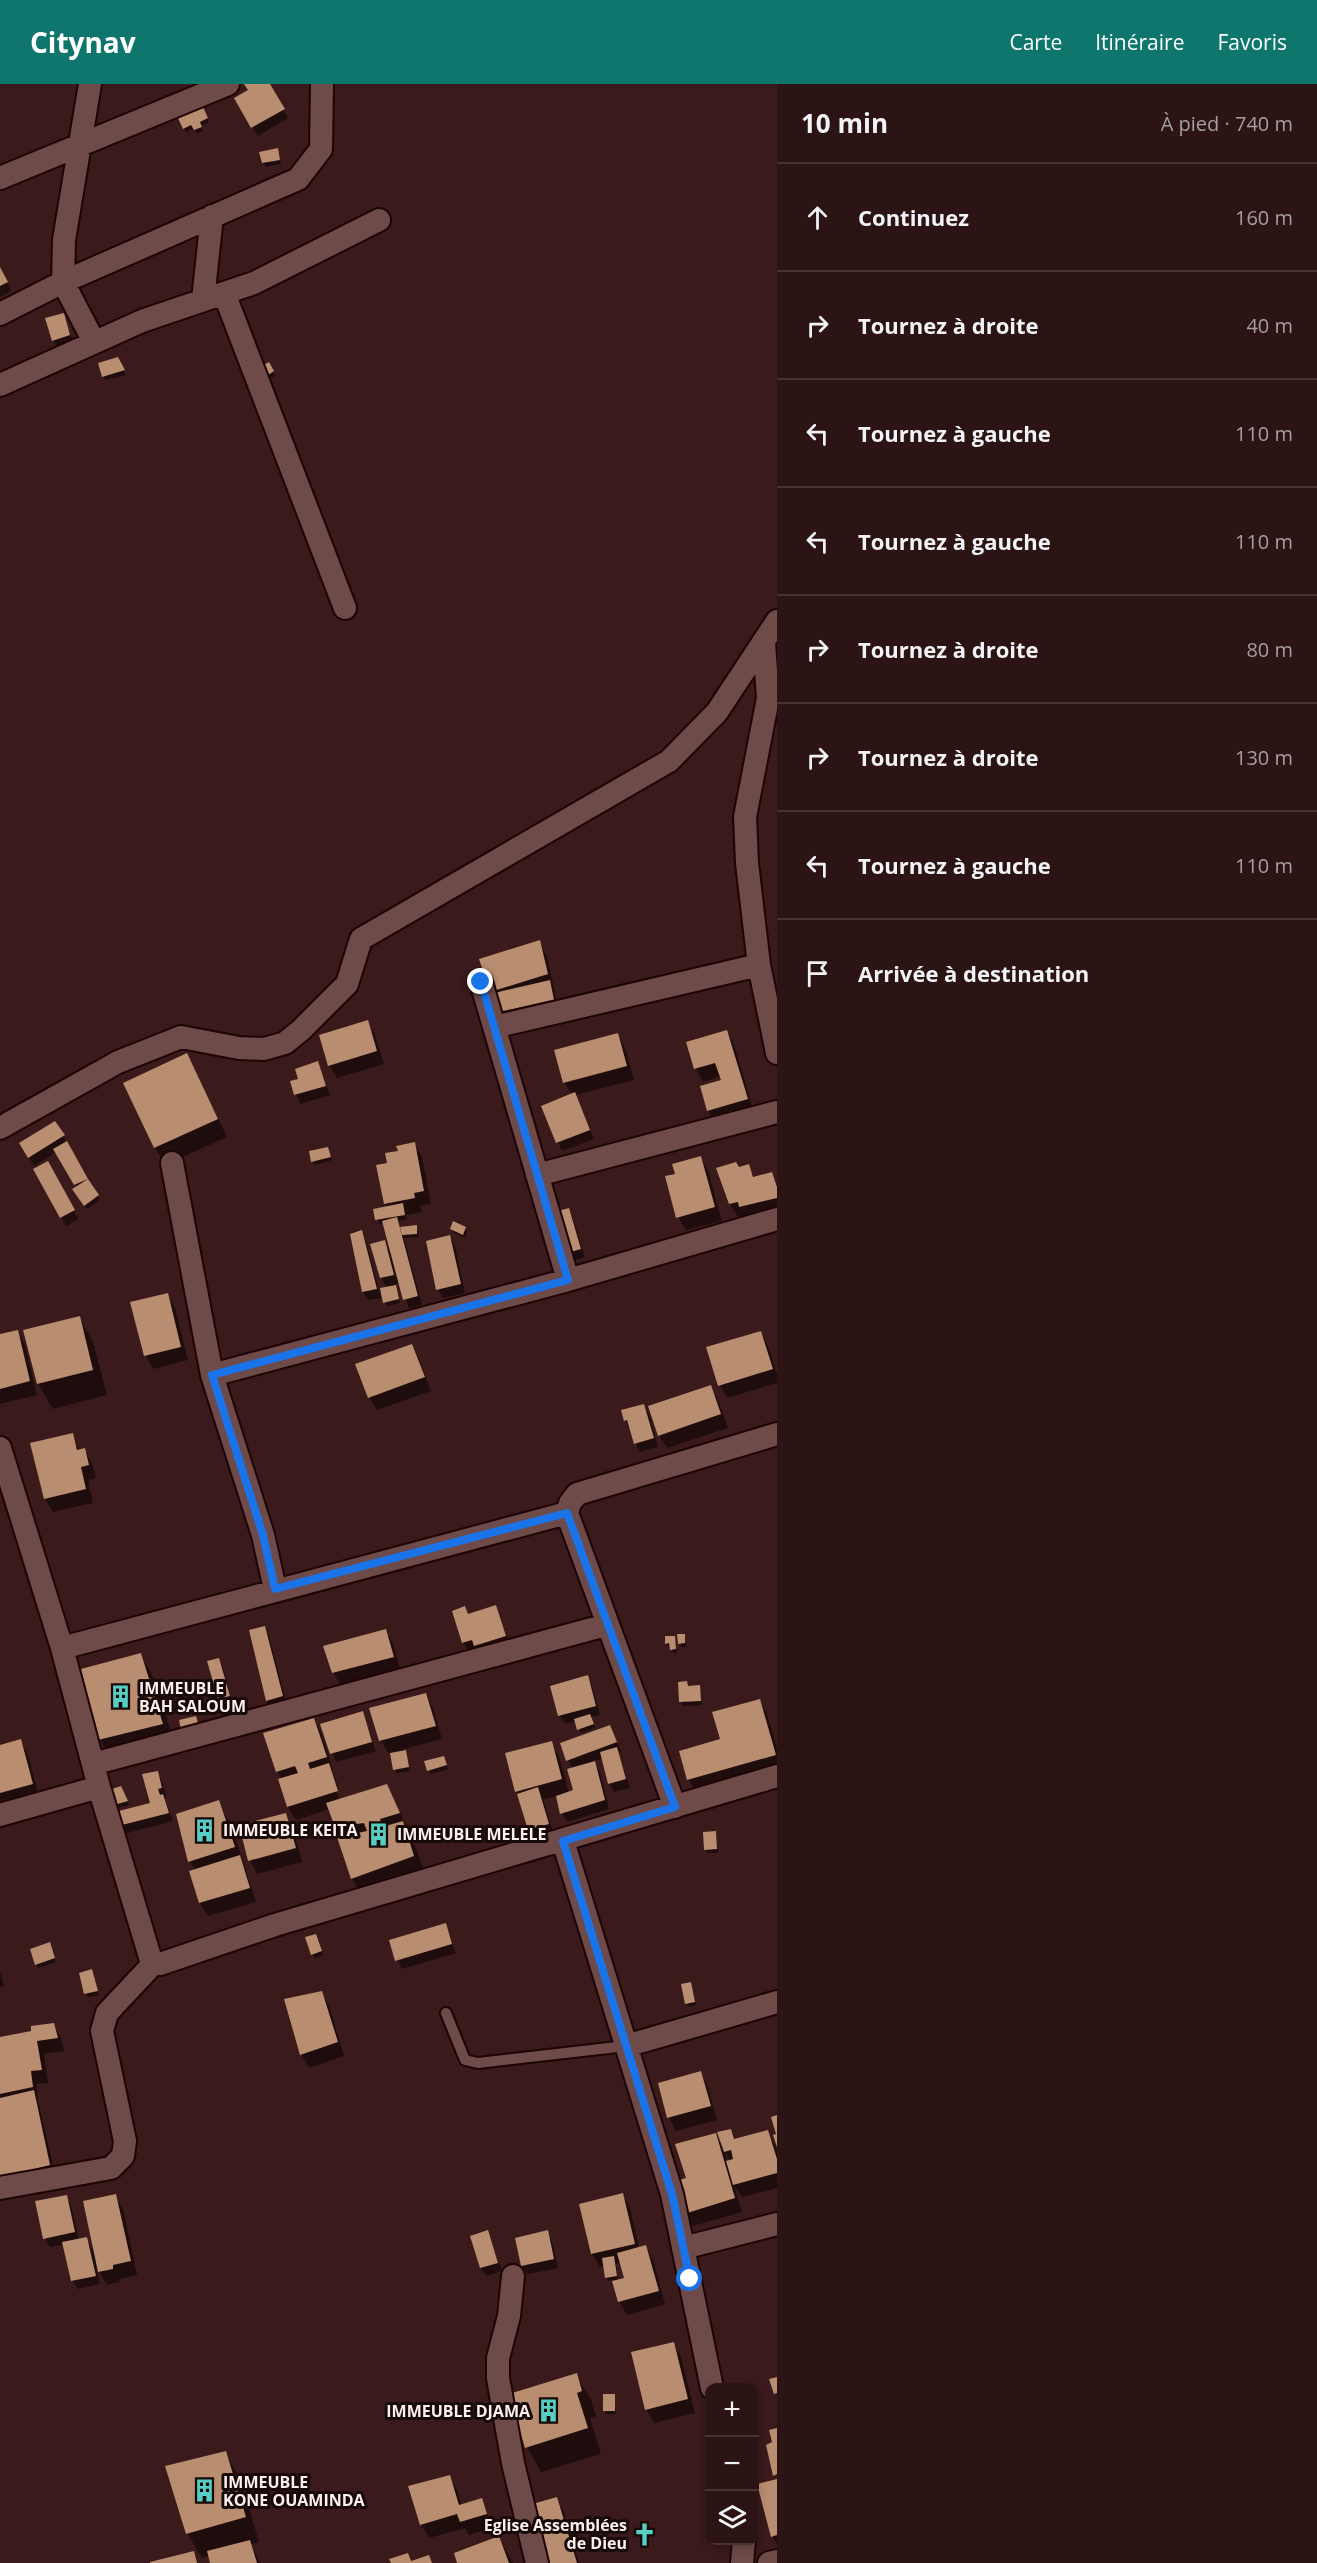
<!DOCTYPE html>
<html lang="fr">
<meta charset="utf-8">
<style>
:root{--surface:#2c1414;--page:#341d1d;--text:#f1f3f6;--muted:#a69ea0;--line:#483334;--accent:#0f766e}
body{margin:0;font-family:"Open Sans",sans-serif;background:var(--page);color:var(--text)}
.controls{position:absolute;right:18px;bottom:18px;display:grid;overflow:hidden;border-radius:12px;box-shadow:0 3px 9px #0003}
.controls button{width:54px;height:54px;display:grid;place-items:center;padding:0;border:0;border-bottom:2px solid var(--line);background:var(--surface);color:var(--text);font:30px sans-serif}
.stop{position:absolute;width:18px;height:18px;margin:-14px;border:4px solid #1a73e8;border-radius:50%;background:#fff}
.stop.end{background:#1a73e8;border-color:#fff;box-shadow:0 2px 6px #0008}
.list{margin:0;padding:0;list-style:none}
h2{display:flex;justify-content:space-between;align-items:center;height:78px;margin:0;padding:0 24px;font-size:26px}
h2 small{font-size:20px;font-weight:400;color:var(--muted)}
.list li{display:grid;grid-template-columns:39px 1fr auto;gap:18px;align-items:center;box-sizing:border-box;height:108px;padding:0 24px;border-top:2px solid var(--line)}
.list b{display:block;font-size:22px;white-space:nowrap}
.list em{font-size:20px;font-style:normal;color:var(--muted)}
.icon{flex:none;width:33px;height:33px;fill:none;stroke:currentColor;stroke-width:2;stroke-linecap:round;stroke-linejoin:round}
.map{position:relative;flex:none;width:777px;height:2479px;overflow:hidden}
header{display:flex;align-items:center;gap:36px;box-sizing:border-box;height:84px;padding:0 30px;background:var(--accent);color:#fff}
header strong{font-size:28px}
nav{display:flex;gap:33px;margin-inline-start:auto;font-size:21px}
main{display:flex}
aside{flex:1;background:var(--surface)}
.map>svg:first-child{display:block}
.shadow{fill:#0007;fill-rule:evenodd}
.building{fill:#b98d6f}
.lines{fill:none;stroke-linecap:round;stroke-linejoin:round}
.lane-casing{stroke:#1f0405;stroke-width:14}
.street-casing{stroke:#1f0405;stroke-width:26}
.lane{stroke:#6e4a48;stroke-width:10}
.street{stroke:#6e4a48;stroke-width:22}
.route{stroke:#1a73e8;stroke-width:8}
.labels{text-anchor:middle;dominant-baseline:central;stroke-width:6;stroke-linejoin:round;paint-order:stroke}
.poi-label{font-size:16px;font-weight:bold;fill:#fef0ef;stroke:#170a09;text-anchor:start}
</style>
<header>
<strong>Citynav</strong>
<nav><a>Carte</a><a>Itinéraire</a><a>Favoris</a></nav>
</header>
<main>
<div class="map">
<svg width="777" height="2479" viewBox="0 0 777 2479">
<rect width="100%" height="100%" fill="#3a1a1a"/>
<path class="shadow" d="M248,0H269L288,34L258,52L236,15L250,7Z
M205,29L209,38L200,42L203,47L197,50L194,44L186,48L184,44Z
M277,66L281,80L265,83L261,69Z
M0,185L11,207L0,213Z
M63,231L74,260L58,265L53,256Z
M117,275L126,291L105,296L103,292Z
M268,280L275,292L267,297Z
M539,858L547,872L558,924L501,938L491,908Z
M367,938L375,951L384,980L337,994L329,981Z
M726,947L734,961L754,1029L716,1040L708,1027L701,1003L723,997L721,992L703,998L696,985L688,959Z
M618,951L625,964L634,996L575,1011L594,1055L562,1067L543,1023L572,1011L564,998Z
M187,971L227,1053L165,1081L155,1063Z
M318,979L330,1011L300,1020L291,998L299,996Z
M63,1052L100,1116L87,1125L74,1106L77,1104L56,1068L34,1082L21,1060Z
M414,1060L422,1073L431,1120L420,1122L422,1128L406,1131L407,1135L397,1137L401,1144L416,1143L418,1147L419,1153L404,1154L422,1221L409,1224L400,1199L394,1201L400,1219L387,1222L385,1218L387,1204L381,1194L372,1161L384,1158L391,1169L384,1139L379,1140L375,1126L387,1124L385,1120L388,1080L399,1068Z
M328,1064L332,1076L315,1081L312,1077Z
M701,1074L708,1087L722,1137L686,1146L678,1133Z
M47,1079L78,1135L66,1142L35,1085Z
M748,1082L755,1094L771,1090L777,1100V1129L748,1136L745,1131L738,1133L730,1120L739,1085Z
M568,1126L573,1135L585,1173L573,1177L568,1168Z
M451,1144H465L467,1148L465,1154L453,1148Z
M361,1148L366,1157L381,1214L368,1216L363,1208Z
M450,1153L455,1162L465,1209L443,1214L438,1205Z
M167,1211L175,1224L188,1276L153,1285L146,1272Z
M79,1233L93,1258L107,1311L53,1325L38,1300Z
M17,1248L25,1261L37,1311L0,1320V1252Z
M761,1249L768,1262L777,1290V1299L727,1314L720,1301Z
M412,1261L419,1275L431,1307L377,1326L369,1313Z
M711,1303L718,1316L728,1344L667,1364L659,1351Z
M644,1322L649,1330L658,1363L640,1368L625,1336Z
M72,1351L80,1367L84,1366L92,1379L96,1394L88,1397L93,1419L53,1428L45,1415Z
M495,1523L510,1561L480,1570L477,1564L468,1567L463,1558Z
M264,1543L269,1552L287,1621L272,1625L267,1617L251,1547Z
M385,1546L393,1560L400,1586L341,1602L333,1588Z
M684,1551L686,1563H682L679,1559Z
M674,1553L677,1569H674L666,1559Z
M141,1571L155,1596L176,1665L114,1680L100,1655Z
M218,1576L223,1584L233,1621L225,1623L220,1615Z
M587,1593L592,1602L600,1631L590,1633L595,1644L581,1649L576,1637L565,1640L560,1632L552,1603Z
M686,1599L688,1603H699L702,1621L683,1622L681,1618Z
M426,1611L433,1624L442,1655L404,1665L410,1687L396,1689L391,1669H388L381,1656Z
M760,1617L767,1630L777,1664V1686L696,1709L689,1696L681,1668L722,1656Z
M362,1629L376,1667L336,1678L322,1641Z
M314,1635L321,1649L333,1686L331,1687L342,1715L386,1702L413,1754H411L416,1764L427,1797L367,1819L352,1794L343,1753L330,1725L296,1736L288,1723L280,1696L282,1695L277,1687ZM331,1693H335L341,1714L339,1715Z
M610,1643L621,1667L618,1668L630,1704L614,1708L609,1699L603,1674L594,1677L600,1688L609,1725L567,1738L562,1729L558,1712L543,1715L553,1748L535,1754L516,1707L551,1659L559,1672L569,1709L575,1707L573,1685L568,1676Z
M20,1657L28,1670L39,1713L0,1724V1662Z
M445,1677L448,1685L431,1690L426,1678Z
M157,1689L162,1697L166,1713L164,1714L173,1737L124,1750L119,1741L152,1720Z
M123,1708L129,1721L117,1724L115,1720Z
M218,1718L232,1743L256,1818L208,1832L200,1819L190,1788L195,1786L190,1778L178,1731Z
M285,1730L293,1744L302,1778L257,1790L250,1776Z
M716,1749L718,1769H707L705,1765Z
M445,1840L456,1869L402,1885L390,1857Z
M307,1854L318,1856L323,1871L315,1874Z
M52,1864L56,1878L38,1884L36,1880Z
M0,1887L4,1903H0Z
M93,1890L99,1911L88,1913L86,1909Z
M690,1899L696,1921L689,1923L687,1919Z
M321,1909L329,1922L344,1972L309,1984L301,1970Z
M53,1941L61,1954L64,1967L44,1970L48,1999L37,2000L38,2017L56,2094L0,2110V1955Z
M701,1989L708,2003L717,2036L676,2047L669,2033Z
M731,2046L736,2056L767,2048L777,2065V2104L742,2113L734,2102L742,2128L693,2142L686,2129L688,2095L715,2050L722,2062ZM725,2068L731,2077L727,2078Z
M622,2111L630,2124L639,2164L646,2163L653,2176L665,2220L627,2231L619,2217L613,2196L608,2197L604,2182L600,2183L592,2170L580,2121ZM621,2178L626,2195L618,2197L616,2180Z
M66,2112L71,2121L79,2156L86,2155L95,2170L115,2112L123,2125L137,2191L119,2195L120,2198L107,2201L96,2182L100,2200L78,2205L72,2196L64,2160L50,2163L45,2154Z
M487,2148L502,2187L486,2192L481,2184Z
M547,2148L552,2157L558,2184L528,2190L522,2182L517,2155Z
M673,2260L681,2273L695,2329L654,2339L646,2325Z
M576,2291L591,2316L596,2332L590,2334L601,2370L541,2388L527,2363Z
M614,2311L616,2330H607L604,2326Z
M225,2369L240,2394L259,2458L251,2460L260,2479H211L209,2472L202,2474L187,2449Z
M449,2393L457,2406L462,2422L481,2416L493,2443L469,2451L465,2444L429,2454L421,2440Z
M777,2396V2460L772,2452Z
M556,2414L564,2428L579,2479H546Z
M499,2454L513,2479H459Z"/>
<path class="building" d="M244,0H270L285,25L251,44L234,14L248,6Z
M203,23L208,34L200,38L202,43L194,46L191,41L183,45L178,34Z
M278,64L280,76L262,79L259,68Z
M0,183L8,198L0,202Z
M64,229L70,251L52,257L45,234Z
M118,273L125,286L102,293L98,279Z
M269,278L274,287L264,294L258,284Z
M540,856L548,890L490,908L479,875Z
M550,896L554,916L494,929L490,910Z
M368,936L377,967L328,982L319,951Z
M727,946L748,1015L707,1027L700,1002L721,996L715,979L694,985L686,958Z
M618,949L627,982L563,999L554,966Z
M187,969L218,1035L154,1064L123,999Z
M318,977L326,1002L294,1011L290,997L298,995L295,985Z
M575,1008L590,1046L556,1059L541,1022Z
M55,1037L65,1051L28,1074L19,1059Z
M67,1057L88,1095L74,1101L53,1065Z
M415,1058L424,1107L414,1109L415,1114L384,1120L376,1081L387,1079L385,1069L398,1067L396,1062Z
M328,1063L331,1073L311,1078L309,1067Z
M701,1072L715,1123L676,1134L665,1092L675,1090L672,1080Z
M48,1077L75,1126L60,1134L33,1085Z
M736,1078L739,1083L749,1080L753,1093L772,1088L777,1103V1114L739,1123L738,1118L729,1120L716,1084Z
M88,1095L99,1111L84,1122L72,1105Z
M403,1119L405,1131L375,1136L373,1125Z
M569,1124L581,1165L567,1169L555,1128Z
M397,1133L418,1212L403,1216L382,1137Z
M453,1137L466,1143L463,1151L450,1145Z
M417,1141V1150L402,1151L400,1143Z
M362,1146L377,1205L362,1208L350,1150Z
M450,1151L461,1200L436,1206L426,1157Z
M385,1156L394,1191L380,1194L370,1160Z
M396,1201L399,1215L383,1219L380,1204Z
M168,1209L181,1263L144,1272L130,1218Z
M80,1232L93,1286L37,1300L23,1246Z
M18,1246L30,1297L0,1305V1250Z
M761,1247L773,1285L718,1302L706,1263Z
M412,1260L425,1293L368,1314L355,1280Z
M711,1301L721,1330L658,1352L648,1322Z
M644,1320L654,1354L634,1360L627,1336L624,1337L621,1326Z
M73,1349L77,1366L85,1364L89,1381L81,1383L86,1405L44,1415L30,1359Z
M496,1521L506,1552L474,1562L472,1556L462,1559L452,1527L465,1522L468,1530Z
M265,1542L283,1612L266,1617L249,1546Z
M386,1545L394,1573L332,1589L323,1562Z
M677,1550H685V1559L678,1560Z
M665,1552H675L676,1565L670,1566L669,1559L665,1560Z
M141,1569L163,1640L98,1656L81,1585Z
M219,1574L230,1612L218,1615L207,1577Z
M588,1591L596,1622L558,1632L550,1602Z
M687,1597L688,1602L700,1601L701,1617L679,1618L678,1598Z
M426,1609L436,1642L379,1657L369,1624Z
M760,1615L776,1671L687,1696L679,1667L720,1655L712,1628Z
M363,1627L372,1658L330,1670L320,1640Z
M590,1630L594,1640L577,1646L574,1635Z
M196,1632L199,1642L181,1646L179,1636Z
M314,1634L327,1673L308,1679L310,1685L329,1679L338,1707L287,1723L278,1695L298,1689L295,1682L276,1688L263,1649Z
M610,1641L617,1658L566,1677L560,1659Z
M21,1655L33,1700L0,1709V1661Z
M552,1657L562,1695L515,1708L505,1669Z
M617,1663L626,1695L608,1700L600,1668Z
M406,1666L409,1683L393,1686L390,1669Z
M444,1672L447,1681L427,1687L424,1677Z
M595,1677L605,1716L560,1730L556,1712L573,1706L567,1685Z
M158,1687L162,1704L158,1705L160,1711L163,1710L169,1729L118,1742L115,1728L150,1719L142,1690Z
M387,1700L400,1729L380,1735L382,1743L403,1737L414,1772L351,1795L337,1753L367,1747L364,1739L335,1743L326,1719Z
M121,1702L128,1717L114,1721L109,1706Z
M538,1703L549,1740L528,1746L517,1710Z
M219,1716L235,1763L188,1778L176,1730Z
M286,1729L296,1764L248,1777L239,1741Z
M716,1747L717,1765L704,1766L703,1748Z
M240,1771L250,1804L199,1819L189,1787Z
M446,1839L452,1860L395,1877L389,1856Z
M316,1850L322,1867L311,1871L305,1853Z
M50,1858L55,1874L35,1881L30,1865Z
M92,1885L98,1907L84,1910L79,1889Z
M691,1898L695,1918L685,1920L681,1900Z
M322,1907L338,1958L300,1971L284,1915Z
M54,1939L58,1954L37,1957L42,1986L31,1987L33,2003L0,2010V1953L31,1947V1942Z
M701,1987L711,2022L667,2034L658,1999Z
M34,2006L50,2081L0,2094V2014Z
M777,2031V2063L773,2051L776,2050L771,2033Z
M731,2045L734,2055L768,2046L777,2075V2089L733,2101L726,2077L733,2075L731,2066L724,2068L717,2048Z
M716,2049L735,2114L684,2130L675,2097L686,2094L675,2060Z
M623,2109L635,2160L591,2170L579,2120Z
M116,2110L131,2177L113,2181V2185L98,2188L83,2117Z
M67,2111L75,2148L43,2155L35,2117Z
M488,2146L498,2179L480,2184L470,2152Z
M548,2146L554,2175L521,2182L515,2154Z
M87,2153L96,2192L71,2197L62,2158Z
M646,2161L659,2207L618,2218L612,2197L624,2194L617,2169Z
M614,2172L617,2192L605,2194L602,2174Z
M674,2258L688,2315L645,2326L631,2268Z
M577,2289L582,2307L577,2309L588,2344L525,2364L509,2310Z
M777,2293V2309L774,2310L769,2295Z
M603,2310H615V2327H603Z
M777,2344V2390L773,2392L766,2361L772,2358L769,2346Z
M226,2367L246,2433L186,2450L165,2382Z
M450,2391L459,2421L482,2414L487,2430L460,2438L457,2430L420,2441L408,2402Z
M777,2395V2451L771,2453L757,2400Z
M557,2413L577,2479H545L529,2421Z
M499,2452L509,2479H457L454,2469Z
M250,2456L257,2479H210L207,2467Z
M194,2467L197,2479H150V2478Z
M408,2469L411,2477L429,2471L432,2479H391L389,2475Z"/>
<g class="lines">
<defs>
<path id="lane" d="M446,1929L465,1976L478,1979L626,1962"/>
<path id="street" d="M0,94L228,0
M224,209L345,524
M203,216L212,132
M0,230L63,198L64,156L90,0
M94,258L63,198L298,95L321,65L322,0
M0,301L142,237L254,199L379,136
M764,559L768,614L745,733L747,779L759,881L777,969
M481,898L568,1196
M494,943L759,881
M0,1044L118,978L181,953L239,964L264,965L285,959L301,946L347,900L361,855L669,677L717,628L777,537
M172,1079L212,1291L263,1451L275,1505
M537,1091L777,1028
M212,1291L568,1196L777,1135
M0,1364L62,1564L99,1703L0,1731
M62,1564L567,1429
M93,1680L606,1541
M99,1703L150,1873L154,1879L160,1880L275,1841L777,1692
M675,1723L567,1429L570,1419L577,1410L777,1350
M563,1757L672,2110L712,2304
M626,1962L777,1918
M0,2104L111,2084L123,2072L125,2057L102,1947L107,1929L154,1879
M683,2164L777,2140
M513,2192L509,2232L498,2274V2294L513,2379L537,2479
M742,2479L744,2456
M769,2479L777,2477"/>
</defs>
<use href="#lane" class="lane-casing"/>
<use href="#street" class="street-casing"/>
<use href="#lane" class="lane"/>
<use href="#street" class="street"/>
</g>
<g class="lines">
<path class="route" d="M481,898L568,1196L212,1291L263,1451L275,1505L567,1429L675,1723L563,1757L672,2110L690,2195"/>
</g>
<defs>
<symbol id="building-bare" viewBox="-9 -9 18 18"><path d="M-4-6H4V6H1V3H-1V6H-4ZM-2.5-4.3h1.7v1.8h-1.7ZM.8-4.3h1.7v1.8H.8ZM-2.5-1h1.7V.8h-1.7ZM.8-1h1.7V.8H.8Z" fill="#56cec4" stroke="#170a09" stroke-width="2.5" paint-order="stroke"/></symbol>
<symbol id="church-bare" viewBox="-9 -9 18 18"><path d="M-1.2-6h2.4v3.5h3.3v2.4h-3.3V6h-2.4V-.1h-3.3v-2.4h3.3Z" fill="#56cec4" stroke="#170a09" stroke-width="2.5" paint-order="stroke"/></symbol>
</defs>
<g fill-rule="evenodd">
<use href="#building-bare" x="104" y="1596" width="33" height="33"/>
<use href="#building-bare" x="188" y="1730" width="33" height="33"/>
<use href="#building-bare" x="362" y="1734" width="33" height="33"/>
<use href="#building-bare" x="532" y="2310" width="33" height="33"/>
<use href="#building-bare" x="188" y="2390" width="33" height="33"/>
<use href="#church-bare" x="628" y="2434" width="33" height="33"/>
</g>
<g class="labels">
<g class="poi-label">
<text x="139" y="1604">IMMEUBLE<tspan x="139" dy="18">BAH SALOUM</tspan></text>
<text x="223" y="1746">IMMEUBLE KEITA</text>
<text x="397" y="1750">IMMEUBLE MELELE</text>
<text x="530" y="2327" text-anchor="end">IMMEUBLE DJAMA</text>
<text x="223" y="2398">IMMEUBLE<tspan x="223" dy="18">KONE OUAMINDA</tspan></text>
<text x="627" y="2441" text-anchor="end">Eglise Assemblées<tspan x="627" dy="18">de Dieu</tspan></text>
</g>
</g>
</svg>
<div class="controls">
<button>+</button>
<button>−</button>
<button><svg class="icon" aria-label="layers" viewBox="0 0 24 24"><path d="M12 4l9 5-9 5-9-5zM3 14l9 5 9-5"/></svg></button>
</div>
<div class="stop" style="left:690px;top:2195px"></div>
<div class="stop end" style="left:481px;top:898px"></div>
</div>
<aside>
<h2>10 min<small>À pied · 740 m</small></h2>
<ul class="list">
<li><svg class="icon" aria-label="ahead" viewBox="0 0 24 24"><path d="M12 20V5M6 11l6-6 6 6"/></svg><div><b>Continuez</b></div><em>160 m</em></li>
<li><svg class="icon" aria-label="right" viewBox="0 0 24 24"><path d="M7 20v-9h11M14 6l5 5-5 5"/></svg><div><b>Tournez à droite</b></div><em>40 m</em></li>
<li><svg class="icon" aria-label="left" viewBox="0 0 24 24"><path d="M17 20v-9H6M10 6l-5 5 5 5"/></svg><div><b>Tournez à gauche</b></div><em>110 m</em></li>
<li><svg class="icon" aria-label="left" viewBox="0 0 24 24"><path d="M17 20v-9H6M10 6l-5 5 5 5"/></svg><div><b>Tournez à gauche</b></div><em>110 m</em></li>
<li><svg class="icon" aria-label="right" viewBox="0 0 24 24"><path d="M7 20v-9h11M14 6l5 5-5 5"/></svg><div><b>Tournez à droite</b></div><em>80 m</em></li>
<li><svg class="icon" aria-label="right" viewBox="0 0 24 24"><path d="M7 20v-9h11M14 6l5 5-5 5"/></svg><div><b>Tournez à droite</b></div><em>130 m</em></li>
<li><svg class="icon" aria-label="left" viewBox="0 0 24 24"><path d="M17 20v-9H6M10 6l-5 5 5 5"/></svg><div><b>Tournez à gauche</b></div><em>110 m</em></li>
<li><svg class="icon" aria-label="arrive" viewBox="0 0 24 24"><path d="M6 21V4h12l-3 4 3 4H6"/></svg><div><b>Arrivée à destination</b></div></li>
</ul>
</aside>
</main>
